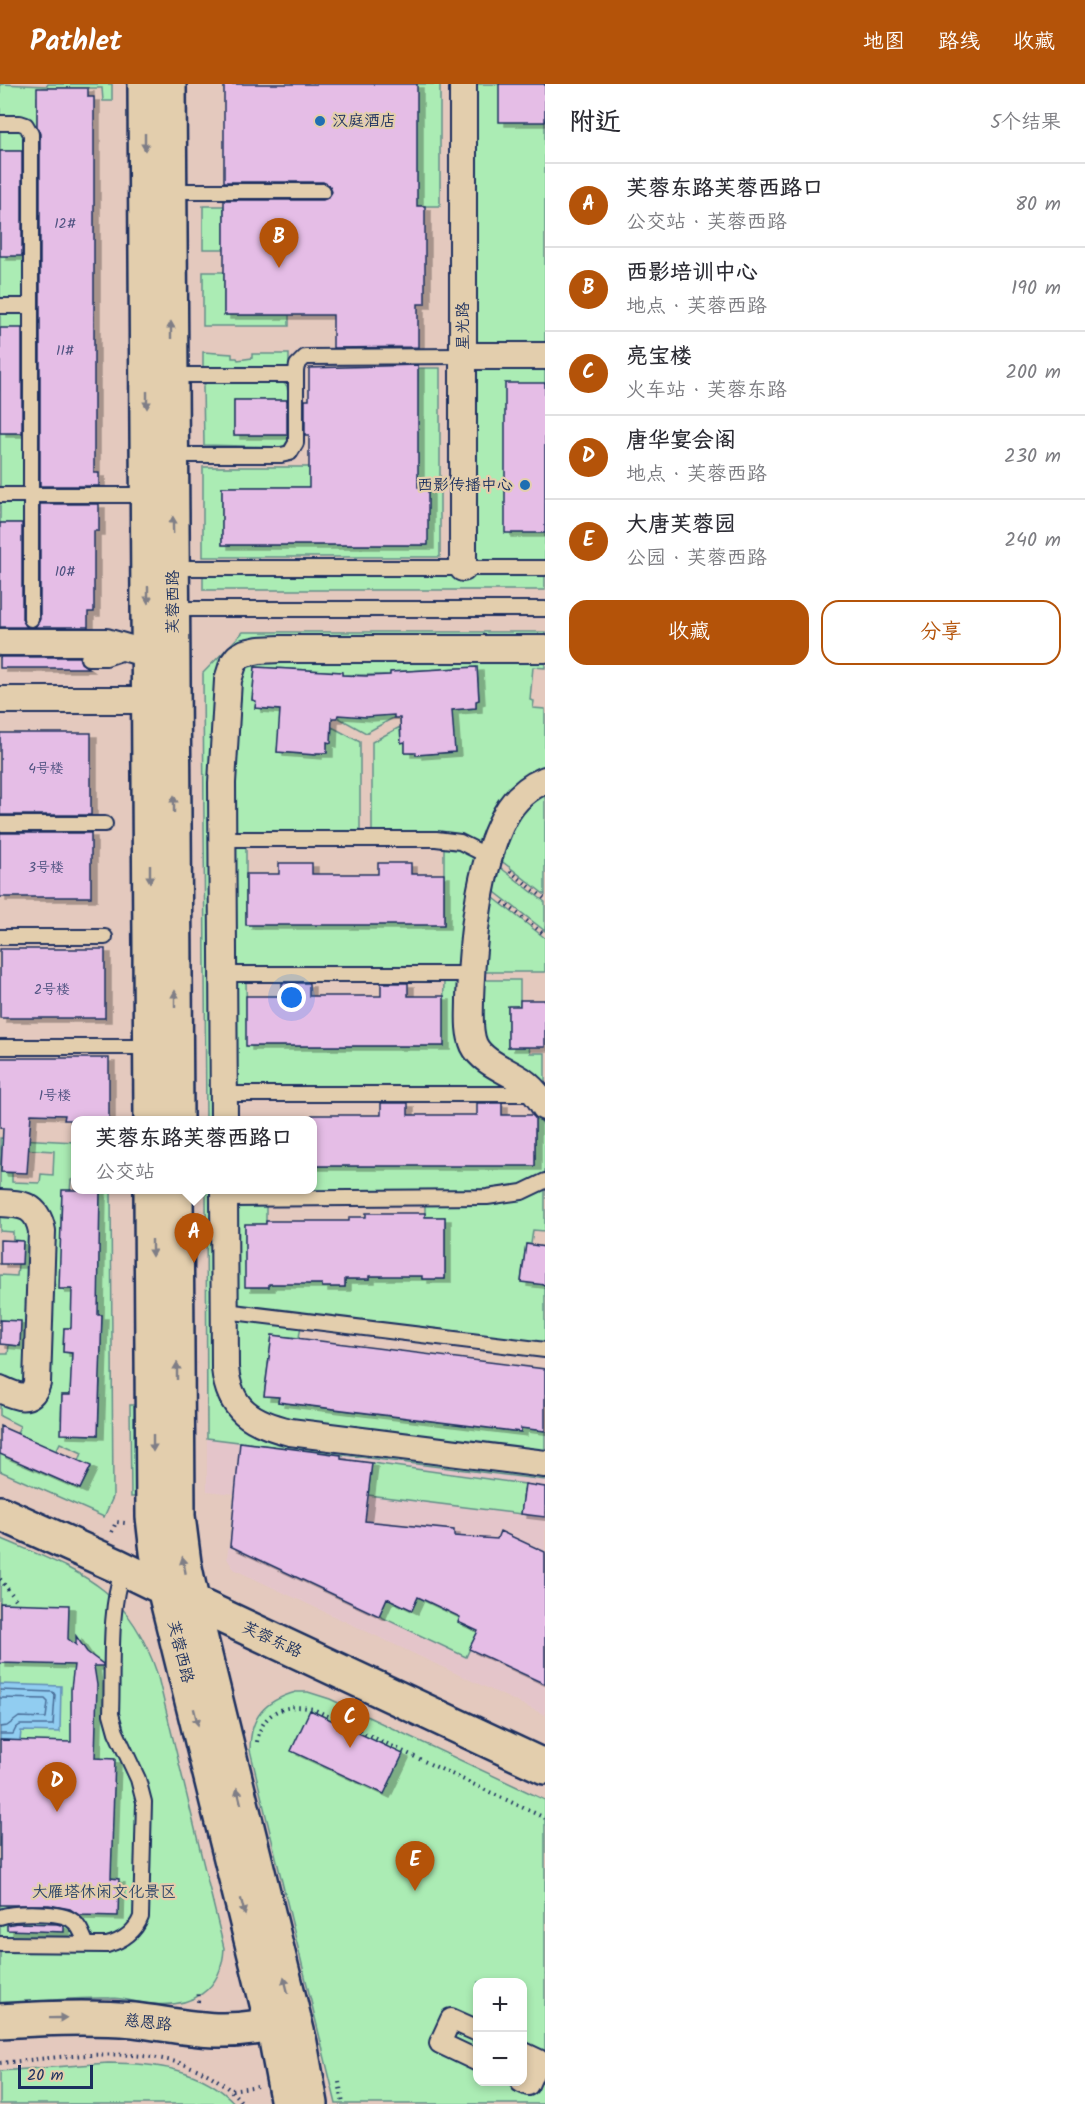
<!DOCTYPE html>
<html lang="zh">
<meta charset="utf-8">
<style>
:root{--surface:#fff;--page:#f7f7f7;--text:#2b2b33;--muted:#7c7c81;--line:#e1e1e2;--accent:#b45309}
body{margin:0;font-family:Kalam,"LXGW WenKai TC",sans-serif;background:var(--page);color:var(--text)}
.controls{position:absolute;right:18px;bottom:18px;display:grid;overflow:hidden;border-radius:12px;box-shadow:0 3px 9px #0003}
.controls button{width:54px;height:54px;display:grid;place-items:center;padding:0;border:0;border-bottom:2px solid var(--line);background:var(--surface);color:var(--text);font:30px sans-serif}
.scale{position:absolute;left:18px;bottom:15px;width:75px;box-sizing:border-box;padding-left:6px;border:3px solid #1b2f5e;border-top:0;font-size:16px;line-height:21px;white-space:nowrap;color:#1b2f5e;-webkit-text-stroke:4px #e3cead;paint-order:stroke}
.you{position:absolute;left:292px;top:914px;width:21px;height:21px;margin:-15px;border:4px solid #fff;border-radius:50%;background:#1a73e8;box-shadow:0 0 0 9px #1a73e833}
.badge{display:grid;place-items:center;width:39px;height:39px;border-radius:50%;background:var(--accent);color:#fff;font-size:20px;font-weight:700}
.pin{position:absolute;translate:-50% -50px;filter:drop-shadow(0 2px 3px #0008)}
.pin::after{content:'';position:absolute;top:32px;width:21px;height:18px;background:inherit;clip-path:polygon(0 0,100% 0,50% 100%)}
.popup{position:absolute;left:71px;top:1032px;width:246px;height:78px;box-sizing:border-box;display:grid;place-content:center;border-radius:12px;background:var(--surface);filter:drop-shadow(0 2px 4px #0005);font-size:20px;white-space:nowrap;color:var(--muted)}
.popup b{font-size:22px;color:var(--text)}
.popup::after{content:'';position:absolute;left:50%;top:100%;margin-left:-12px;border:12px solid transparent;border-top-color:var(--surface)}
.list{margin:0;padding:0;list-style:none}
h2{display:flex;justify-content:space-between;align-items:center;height:78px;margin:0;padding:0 24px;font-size:26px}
h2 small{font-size:20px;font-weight:400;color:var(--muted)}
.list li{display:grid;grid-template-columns:39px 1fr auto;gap:18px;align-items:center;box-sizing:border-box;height:84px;padding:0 24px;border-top:2px solid var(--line)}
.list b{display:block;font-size:22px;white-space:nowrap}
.list p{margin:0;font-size:20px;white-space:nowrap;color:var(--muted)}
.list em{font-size:20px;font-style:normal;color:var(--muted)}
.actions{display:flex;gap:12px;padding:18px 24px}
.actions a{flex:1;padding:14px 0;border:2px solid var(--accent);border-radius:18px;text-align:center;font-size:21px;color:var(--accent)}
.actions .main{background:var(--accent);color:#fff}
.map{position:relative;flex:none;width:545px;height:2020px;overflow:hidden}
header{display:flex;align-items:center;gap:36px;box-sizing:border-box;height:84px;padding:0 30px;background:var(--accent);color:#fff}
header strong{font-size:28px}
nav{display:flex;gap:33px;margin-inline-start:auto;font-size:21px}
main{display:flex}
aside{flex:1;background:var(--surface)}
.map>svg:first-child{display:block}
.built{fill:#e4c5ca}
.green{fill:#abecb4;stroke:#638e89;stroke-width:1.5;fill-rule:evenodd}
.water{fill:#91cdf1;stroke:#628eb6;stroke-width:1.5}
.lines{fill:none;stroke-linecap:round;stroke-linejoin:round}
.shore{stroke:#4a6e99;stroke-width:1.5}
.building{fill:#e5bde6;stroke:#1b2f5e;stroke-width:1.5;filter:url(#shadow)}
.service-casing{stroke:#1b2f5e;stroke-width:18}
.pedestrian-casing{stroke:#1b2f5e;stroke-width:24}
.minor-casing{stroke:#1b2f5e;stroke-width:30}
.secondary-casing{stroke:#1b2f5e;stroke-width:38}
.path{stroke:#1b2f5e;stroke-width:4;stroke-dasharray:1.5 4.5;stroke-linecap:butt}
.service{stroke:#e3cead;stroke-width:14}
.pedestrian{stroke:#e3cead;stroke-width:20}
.minor{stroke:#e3cead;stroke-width:26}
.secondary{stroke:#e3cead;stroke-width:33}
.oneway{fill:#7f7e86}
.poi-dot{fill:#1f6fb2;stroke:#e3cead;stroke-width:2}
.labels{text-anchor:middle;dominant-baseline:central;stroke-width:4.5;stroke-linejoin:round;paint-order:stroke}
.number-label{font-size:14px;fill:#4e5280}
.poi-label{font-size:16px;fill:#1b2f5e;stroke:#e3cead;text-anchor:start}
.street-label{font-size:16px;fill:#1b2f5e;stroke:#e3cead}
.park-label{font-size:16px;fill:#294267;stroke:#e3cead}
</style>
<header>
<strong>Pathlet</strong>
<nav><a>地图</a><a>路线</a><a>收藏</a></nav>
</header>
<main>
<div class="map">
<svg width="545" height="2020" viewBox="0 0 545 2020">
<defs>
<filter id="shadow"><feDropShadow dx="6" dy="4" stdDeviation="0" flood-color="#0004"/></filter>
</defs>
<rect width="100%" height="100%" fill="#e4c9be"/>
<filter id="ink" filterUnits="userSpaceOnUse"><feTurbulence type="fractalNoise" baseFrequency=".0167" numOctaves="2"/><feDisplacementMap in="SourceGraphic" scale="12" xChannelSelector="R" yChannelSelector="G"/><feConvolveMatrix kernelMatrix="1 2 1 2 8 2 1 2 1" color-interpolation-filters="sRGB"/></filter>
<g filter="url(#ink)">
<path class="built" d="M207,1354L545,1396V1631L233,1485L227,1474L235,1410L207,1407Z"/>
<path class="green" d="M0,0L47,2L48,0H112V17H103L102,4H43L37,13V84L42,85V90H37V189H42V195H37V226H42V232H37V302H42V307H37L36,48L0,34Z
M417,0H440V122H331V92Z
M463,0H545V484H463Z
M0,44H20L25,48L26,214L23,217H0V130L19,67H0Z
M203,122H224V165H203Z
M203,188H224V231H289V242H203Z
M0,228H22L25,230V404L22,406H0V349H19L0,307Z
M203,268L232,270V274H237L238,276L252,274V270H289V283H203Z
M418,284H440V473H203V383H333L361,403H222V461H427L428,403H416Z
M206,299H283L287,302L289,316H234V351H289L288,359L283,363L204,361L203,302Z
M0,417H23L26,420L25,482L21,485L20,439H0Z
M203,492H545V506H203Z
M243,548H545V556L237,563L214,1036H206L203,589Z
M545,575V584L533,583L530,616L534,617L533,624L545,625V687L483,762L372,750V658L400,643L401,658H405V669H416V671L455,668L450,626L476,624V617L479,616L477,583L391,588L390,591H342L341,588L255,583L252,616L256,617L255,624L282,626L277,668L315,671L316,669H326L327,658H331L332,643L360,658V750H232L240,586L253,576Z
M338,631H395V633L366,649L337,633Z
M545,706V811L499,775L522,725Z
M232,761H246V840H444V761L453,762L479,774L461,885H232Z
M497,781L545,818V847L491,805Z
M490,811L545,854V888H480Z
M232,896H246L247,962H443L444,896H461L460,937L516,1004H233Z
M480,896H520V922L508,923V963H529L530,969H545V1006L482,957Z
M535,1031H538L545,1044V1090C527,1101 510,1105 489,1108L233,1109V1106H312V1082L535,1081Z
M0,1054L75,1058V1095L71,1096L70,1109H62L61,1134H70L60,1205H72L98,1149L100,1106H111L113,1413L104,1433L0,1387V1370L17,1349L20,1342L0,1332V1313L23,1320L49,1152L0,1112ZM2,1064L54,1067L53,1091L41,1090L40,1099L12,1098V1089L1,1088ZM73,1230L102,1231L100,1284L71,1283L72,1269L63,1268L64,1244H72ZM71,1297L100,1298L98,1351L69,1350V1336L61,1335L62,1311H70ZM60,1359L82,1369L79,1377L91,1383L80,1405L30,1383L56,1367Z
M545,1104V1147L533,1146L531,1160H526L521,1197L545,1201V1261L234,1222V1120H266V1140L245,1141L246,1203H268L269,1200H283V1198H308V1200H322V1203H345V1195H369V1192H383V1190H407L408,1192H422V1195H445V1133H425V1119L501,1118L521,1114Z
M206,1106H215L227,1323L545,1389V1396L207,1354Z
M0,1126L29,1133V1301L0,1297V1270H8L9,1261L20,1262L21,1238L0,1236V1191L17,1192L18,1180H22L23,1157L13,1156V1148L0,1147Z
M234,1233L301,1241L299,1254L272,1251L264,1311L279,1313L278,1318L520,1348L521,1344L545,1347V1371L287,1338L253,1324L235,1294Z
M130,1321H138V1413H131Z
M372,1379L525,1400L521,1430L368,1411Z
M0,1454C78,1488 127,1500 157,1589L224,1864C222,1907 192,1924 151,1920C138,1919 124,1914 110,1914C74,1913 36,1917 0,1921Z
M418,1513L460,1533L478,1547L466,1573L379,1532L387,1514L412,1526Z
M296,1608H308L330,1615L545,1716V2020H336L250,1666C250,1633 264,1617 296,1608ZM478,1898H522V1998H478Z
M108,1979C152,1979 204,1984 235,2020H0V1987Z"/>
<path class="water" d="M0,1600L61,1602L60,1648L21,1647L20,1657L0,1656Z"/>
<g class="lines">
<path class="shore" d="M0,1606L53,1608L55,1611L53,1641H20L16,1644L13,1650H0
M0,1614L45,1615L48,1618L46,1634L19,1633L7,1642L0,1643"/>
</g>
<path class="building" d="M224,0H417V122H425V220H418V263L333,264V231H224V116H323L328,114L332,108L330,102L323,98H224Z
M499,0H545V38H499Z
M37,4H88V13H94V389H99V402H40V50L37,42Z
M0,67H22V172H0Z
M0,244H22V349H0Z
M418,281V403H428V461H222V403H309V351H305V316H309V284Z
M505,299H545V449H505Z
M234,316H287V351H234Z
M40,420H99V447H94V528H88V543H35L40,535Z
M0,439H22V535L27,543H0Z
M0,573H79L81,579L88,584H0Z
M255,583L342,588V591L366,592L390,591V588L477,583L479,616L476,617V624L452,626L455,668L416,671V669H405V658L401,659L400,634H394V631L366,633L338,631L337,634H332L331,659L327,658V669H316V671L277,668L280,626L255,624L256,617L252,616Z
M0,649H91V731H0Z
M0,749H91V813H0Z
M279,779H312V790H378V779H411V790H444V841H246V790H279Z
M0,865H105V934H0Z
M282,899H309V912H381V899H408V912H444V962H246V912H282Z
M520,916H545V963H508V922H520Z
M0,974H109V1036H64L65,1031L31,1030L27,1089L1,1088L3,1044H0Z
M381,1019H408V1031H477V1019H502V1031H532L535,1034V1082H312V1031H381Z
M62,1106H100L98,1231H102L98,1351L61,1350L62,1311H70L72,1269L63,1268L64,1244H71L72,1205H59Z
M366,1129H425V1133H445V1195H422V1192H369V1195H345V1203H322V1200H269V1203H245V1140H266V1137H349V1133H366Z
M0,1156L23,1157L22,1180H0Z
M526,1160L545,1163V1201L521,1198Z
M0,1236L21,1237L20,1262L0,1260Z
M272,1251L545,1285V1347L521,1344V1348L278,1318L279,1313L264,1312Z
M0,1342L91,1382L80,1405L0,1370Z
M240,1358L341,1371V1375L372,1379L365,1437L454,1446V1452L497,1455L500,1447L545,1468V1600L469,1565L478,1547L458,1538L460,1533L418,1513L412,1526L387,1514L379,1532L230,1462Z
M525,1400L545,1403V1433L521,1430Z
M0,1519L69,1521L68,1555L76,1561V1552L87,1568L103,1580V1582H94L97,1601L95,1674L115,1675L111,1794L119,1795L118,1832L79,1831L70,1825L49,1821H0V1656L71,1658V1605L74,1581L0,1579Z
M310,1626L403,1670L384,1710L291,1667Z
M17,1839L57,1840L64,1842V1848L7,1846V1841Z"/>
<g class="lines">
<defs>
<path id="service" d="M0,39H20L26,41L31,50V535
M170,107H323
M0,222H31
M172,291H296
M172,371H281L290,369L296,359V287L297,281L305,273L463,272
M0,411H147
M173,484H545
M173,525H545
M88,574H106L127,567
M0,740H105
M222,755H436L460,758L490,773
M0,853H105
M223,890H471
M0,963H151
M224,1010H536
M224,1115L487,1113L522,1108L545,1097
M225,1227L545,1266
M0,1833C14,1828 62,1827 73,1837C81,1843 83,1853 87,1861
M0,1860L107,1861C122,1857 135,1848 141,1833L144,1718L138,1695L116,1648L111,1630C113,1583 108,1529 123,1484"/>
<path id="pedestrian" d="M478,1947L451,1935L440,1959L478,1977
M521,1998L528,2001L539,1976L522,1968"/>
<path id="minor" d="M463,0V484
M463,272H545
M0,558H106L134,566H167
M0,616H167
M545,696C528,703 514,716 505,732C478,782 472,859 470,915C470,930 468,947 474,961C482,978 506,986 521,996C531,1003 539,1012 545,1023
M224,1036L222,699L228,596L233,580L238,573L245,569L259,566L280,565H545
M224,1106L225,1284C229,1326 252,1339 290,1348L545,1380
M0,1119C23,1120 37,1121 42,1147L37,1299C31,1320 15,1312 0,1305"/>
<path id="secondary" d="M145,0L151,1036
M169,0L176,1036
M151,1106L153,1433L157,1468L165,1508L276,1956L288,2020
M176,1106L178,1432L184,1479L195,1531L300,1959L311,2020
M0,1429L118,1482L192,1518L545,1683
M0,1937C45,1934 89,1932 134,1936C161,1939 188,1945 216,1946C243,1947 268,1942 294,1936"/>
</defs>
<use href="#service" class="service-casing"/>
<use href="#pedestrian" class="pedestrian-casing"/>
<use href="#minor" class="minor-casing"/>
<use href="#secondary" class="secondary-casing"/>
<path class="path" d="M510,787L545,815
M503,818L545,851
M112,1448L116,1438L125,1439
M0,1495L18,1518
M257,1658C262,1627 285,1619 313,1625L545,1734
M198,1918L199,1907
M0,1979C76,1972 189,1951 243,2020
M339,1998L343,2020
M232,2006L257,2002"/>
<use href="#service" class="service"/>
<use href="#pedestrian" class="pedestrian"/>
<use href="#minor" class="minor"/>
<use href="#secondary" class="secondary"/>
</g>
<defs><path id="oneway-solid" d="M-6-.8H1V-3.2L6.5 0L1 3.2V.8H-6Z" transform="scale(1.5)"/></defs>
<g class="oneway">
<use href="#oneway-solid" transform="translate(145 58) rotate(90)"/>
<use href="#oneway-solid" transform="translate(171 246) rotate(-90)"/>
<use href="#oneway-solid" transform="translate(147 316) rotate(90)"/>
<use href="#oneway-solid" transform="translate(173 441) rotate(-91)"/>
<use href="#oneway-solid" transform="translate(148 511) rotate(90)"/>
<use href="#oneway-solid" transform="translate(174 720) rotate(-90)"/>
<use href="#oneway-solid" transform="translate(150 790) rotate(90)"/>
<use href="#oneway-solid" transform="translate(175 915) rotate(-90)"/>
<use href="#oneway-solid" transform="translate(152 1164) rotate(90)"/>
<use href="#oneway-solid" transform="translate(177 1287) rotate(-90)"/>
<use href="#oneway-solid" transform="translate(153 1359) rotate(90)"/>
<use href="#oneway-solid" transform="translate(184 1481) rotate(-101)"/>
<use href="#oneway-solid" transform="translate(196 1633) rotate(76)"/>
<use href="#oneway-solid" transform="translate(239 1712) rotate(-104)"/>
<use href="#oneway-solid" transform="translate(243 1823) rotate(76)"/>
<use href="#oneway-solid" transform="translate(286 1901) rotate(-104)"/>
<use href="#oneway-solid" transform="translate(58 1934) rotate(-1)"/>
</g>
</g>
<g class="poi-dot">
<circle cx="320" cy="37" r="6"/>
<circle cx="525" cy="401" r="6"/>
</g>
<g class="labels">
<g class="number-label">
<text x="65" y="140">12#</text>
<text x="65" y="267">11#</text>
<text x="65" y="488">10#</text>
<text x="46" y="685">4号楼</text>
<text x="46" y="784">3号楼</text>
<text x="52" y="906">2号楼</text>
<text x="55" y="1012">1号楼</text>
</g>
<g class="poi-label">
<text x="332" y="37">汉庭酒店</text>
<text x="513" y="401" text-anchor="end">西影传播中心</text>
</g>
<g class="street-label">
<text transform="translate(463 242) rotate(-90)">星光路</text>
<text transform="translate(173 518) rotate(-90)">芙蓉西路</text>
<text transform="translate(272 1556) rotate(25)">芙蓉东路</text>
<text transform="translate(180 1568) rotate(76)">芙蓉西路</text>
<text transform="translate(148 1939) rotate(6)">慈恩路</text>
</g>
<g class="park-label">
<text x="104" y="1808">大雁塔休闲文化景区</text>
</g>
</g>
</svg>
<div class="controls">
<button>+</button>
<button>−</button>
</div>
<div class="scale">20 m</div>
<div class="you"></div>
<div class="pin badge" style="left:194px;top:1179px">A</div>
<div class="popup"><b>芙蓉东路芙蓉西路口</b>公交站</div>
<div class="pin badge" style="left:279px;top:184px">B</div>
<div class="pin badge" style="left:350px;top:1664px">C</div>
<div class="pin badge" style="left:57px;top:1728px">D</div>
<div class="pin badge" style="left:415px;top:1807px">E</div>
</div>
<aside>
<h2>附近<small>5个结果</small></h2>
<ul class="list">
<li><span class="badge">A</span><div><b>芙蓉东路芙蓉西路口</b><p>公交站 · 芙蓉西路</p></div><em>80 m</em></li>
<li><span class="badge">B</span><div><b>西影培训中心</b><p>地点 · 芙蓉西路</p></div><em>190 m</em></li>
<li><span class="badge">C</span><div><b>亮宝楼</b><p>火车站 · 芙蓉东路</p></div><em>200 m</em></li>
<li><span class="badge">D</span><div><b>唐华宴会阁</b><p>地点 · 芙蓉西路</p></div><em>230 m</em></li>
<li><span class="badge">E</span><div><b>大唐芙蓉园</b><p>公园 · 芙蓉西路</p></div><em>240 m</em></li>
</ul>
<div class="actions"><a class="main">收藏</a><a>分享</a></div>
</aside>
</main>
